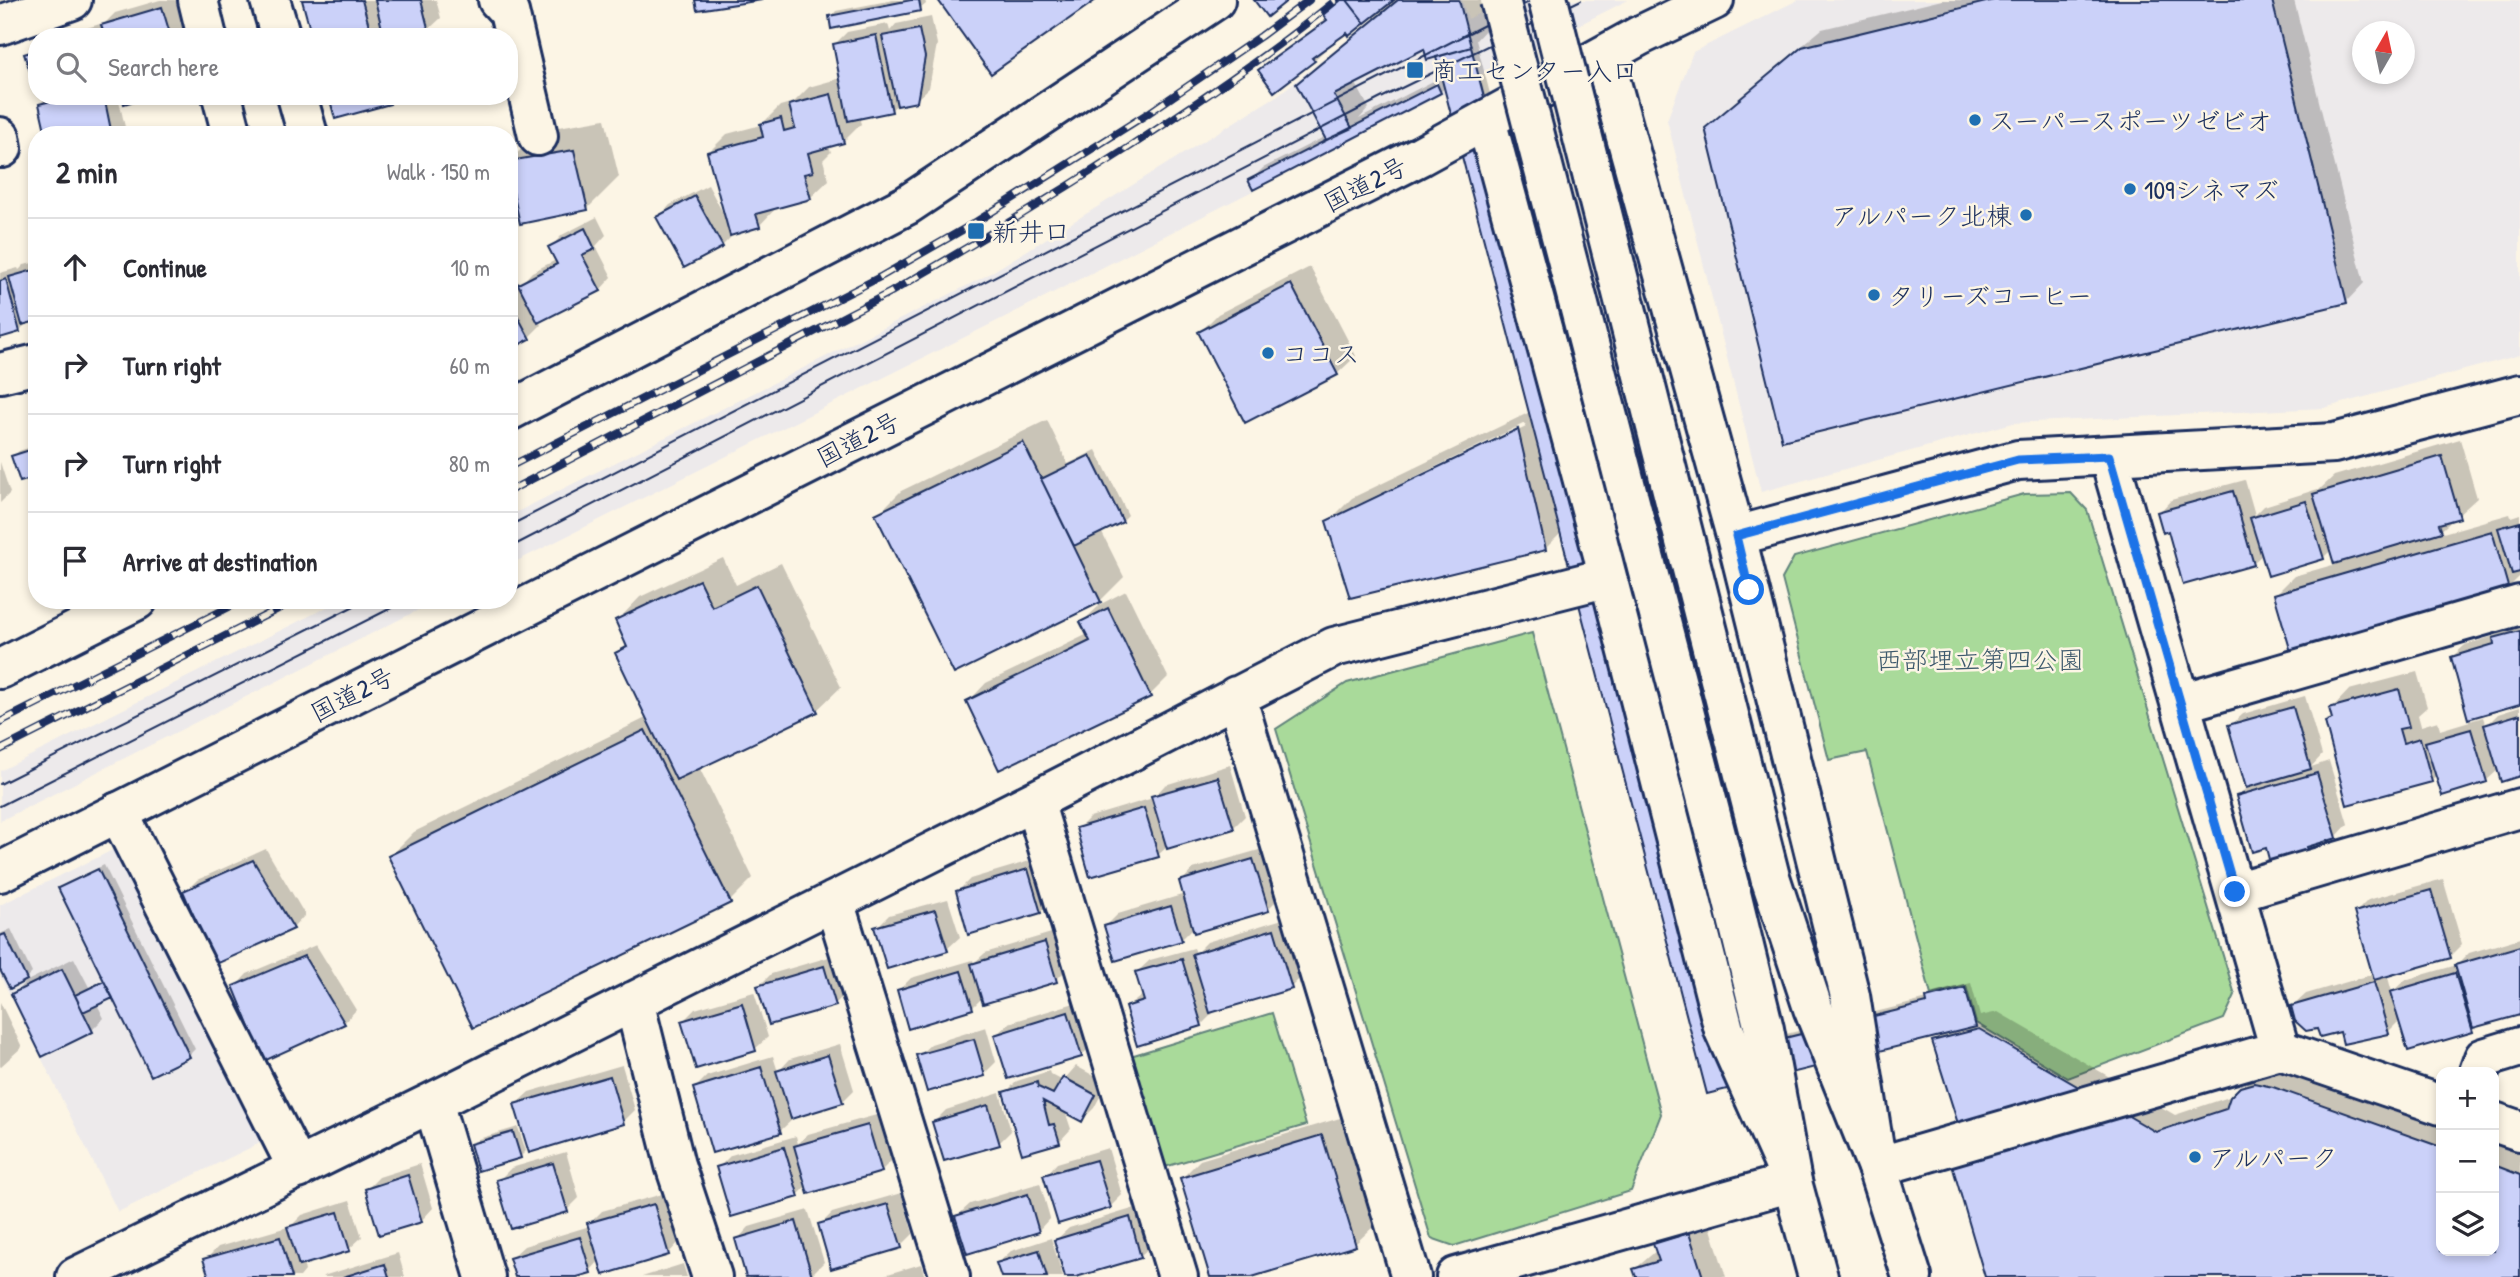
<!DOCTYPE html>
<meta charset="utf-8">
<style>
:root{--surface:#fff;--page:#f2f2f3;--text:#2b2b33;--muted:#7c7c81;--line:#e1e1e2}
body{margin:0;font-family:"Patrick Hand","Klee One",sans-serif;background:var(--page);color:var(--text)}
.controls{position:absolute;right:21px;bottom:21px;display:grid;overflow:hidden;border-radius:14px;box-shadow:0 4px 10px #0003}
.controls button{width:63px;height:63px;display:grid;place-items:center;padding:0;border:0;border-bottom:2px solid var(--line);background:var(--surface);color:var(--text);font:35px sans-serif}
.compass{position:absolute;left:2352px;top:21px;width:63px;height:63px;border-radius:50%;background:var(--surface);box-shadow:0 4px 10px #0003;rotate:9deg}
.stop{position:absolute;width:21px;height:21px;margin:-16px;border:5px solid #1a73e8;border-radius:50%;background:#fff}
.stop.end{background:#1a73e8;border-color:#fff;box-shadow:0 2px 7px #0008}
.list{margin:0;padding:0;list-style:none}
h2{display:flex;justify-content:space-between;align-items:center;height:91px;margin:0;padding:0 28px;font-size:30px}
h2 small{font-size:23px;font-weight:400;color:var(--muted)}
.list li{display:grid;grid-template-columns:46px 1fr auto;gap:21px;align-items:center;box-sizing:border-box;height:98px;padding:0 28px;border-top:2px solid var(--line)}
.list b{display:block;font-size:26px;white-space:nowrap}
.list em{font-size:23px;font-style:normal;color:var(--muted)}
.icon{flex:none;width:38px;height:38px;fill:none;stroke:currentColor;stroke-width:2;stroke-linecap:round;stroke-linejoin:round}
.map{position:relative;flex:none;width:2520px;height:1277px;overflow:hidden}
.search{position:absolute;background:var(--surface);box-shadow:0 4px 10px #0003;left:28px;top:28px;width:490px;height:77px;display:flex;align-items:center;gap:18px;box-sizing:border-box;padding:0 24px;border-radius:28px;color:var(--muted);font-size:26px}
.panel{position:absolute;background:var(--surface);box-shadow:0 4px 10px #0003;left:28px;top:126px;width:490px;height:483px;border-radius:28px}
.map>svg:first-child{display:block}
.built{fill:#edeaeb;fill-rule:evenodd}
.green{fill:#a9da9a;stroke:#62847c;stroke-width:2}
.shadow{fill:#0003;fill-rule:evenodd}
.building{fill:#cbd1f9;stroke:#1b2f5e;stroke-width:2}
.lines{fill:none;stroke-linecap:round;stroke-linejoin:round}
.street-casing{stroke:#1b2f5e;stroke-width:44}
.secondary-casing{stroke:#1b2f5e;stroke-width:44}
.highway-casing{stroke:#1b2f5e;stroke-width:44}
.street{stroke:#fcf5e5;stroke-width:38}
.secondary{stroke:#fcf5e5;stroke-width:38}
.highway{stroke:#fcf5e5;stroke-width:38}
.tram{stroke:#1b2f5e;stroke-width:2}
.rail-casing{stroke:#1b2f5e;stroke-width:8}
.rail{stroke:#fcf5e5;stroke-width:5;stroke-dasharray:16;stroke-linecap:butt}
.secondary-bridge-casing{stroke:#1b2f5e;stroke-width:44;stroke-linecap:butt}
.secondary-bridge{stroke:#fcf5e5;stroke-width:38}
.route{stroke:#1a73e8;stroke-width:9}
.poi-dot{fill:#1f6fb2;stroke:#fcf5e5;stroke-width:2.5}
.labels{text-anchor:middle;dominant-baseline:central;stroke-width:5;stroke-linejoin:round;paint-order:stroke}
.poi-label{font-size:26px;fill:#1b2f5e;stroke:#fcf5e5;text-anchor:start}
.street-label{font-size:26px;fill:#1b2f5e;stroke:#fcf5e5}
.park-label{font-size:26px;fill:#3e5a6d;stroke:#fcf5e5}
</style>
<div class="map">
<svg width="2520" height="1277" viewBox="0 0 2520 1277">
<rect width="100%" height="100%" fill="#fcf5e5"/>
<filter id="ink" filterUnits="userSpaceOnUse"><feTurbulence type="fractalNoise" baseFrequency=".0143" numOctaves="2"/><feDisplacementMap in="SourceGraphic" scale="14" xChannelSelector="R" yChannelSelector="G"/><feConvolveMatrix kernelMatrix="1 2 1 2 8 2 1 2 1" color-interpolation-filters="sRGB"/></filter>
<g filter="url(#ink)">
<path class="built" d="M1398,0H1462L1468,19L1504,0H1628L1007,316L509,565V516L984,277L1278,95Z
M1798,0H2520V355L2324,408L2013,423L1761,492L1667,120L1693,52ZM2362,32H2404V74H2362Z
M341,600H438L0,821V771Z
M123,845L268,1139L118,1212L0,975V905Z"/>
<path class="green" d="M2071,493L2087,510L2235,995L2224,1019L2068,1078L1976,1023L1966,986L1931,995L1867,752L1829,760L1782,579L1794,557L2024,494Z
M1532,633L1661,1114L1631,1191L1454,1246L1431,1238L1276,729L1347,683Z
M1272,1013L1306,1125L1158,1169L1124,1058Z"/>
<path class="shadow" d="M0,0H18L0,5Z
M160,0H176L186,37H57L100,24L101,27L115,13Z
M304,0H436L441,18L428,30L404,37H314Z
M893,0H925L926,4L920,9L831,17L836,11Z
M1341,0H1482L1488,27L1476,40L1738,1046L1928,999L1933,993L1971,983L1980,1016L1998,1012L2175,1115L2235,1095L2260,1069L2273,1066L2441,1122V1251H2494V1141L2520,1150V1277H1987L1961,1126L1934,1041L1942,1034L1708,1092L1562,532L1545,549L1328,522L1352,498L1530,412L1446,87L1440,92L1250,181L1263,168L1326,136L1298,84L1316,66L1376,17L1373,15L1347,30L1314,60L1261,71L1273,58L1328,18L1325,15ZM1425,46L1438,58L1443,76L1359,119L1369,108L1355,82ZM1525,423L1526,427L1353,511V507Z
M1942,0H2294L2364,283L2346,302L1707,128L1725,110L1822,29Z
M931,17L937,44L929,88L916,100L898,104L891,110L859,117L861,124L843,142L829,146L831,152L823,160L829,180L810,198L777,207L759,226L734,234L722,246L658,218L670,205L708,185L725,217L709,152L727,134L761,125L780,106L794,102L809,87L841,78L834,45L847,32L888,24L890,31L896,24Z
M48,96H118L125,127L117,135H47L40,104Z
M605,119L619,177L587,209L509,161L541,130Z
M289,129L291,135H270Z
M597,217L606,235L596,246L612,277L600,290L539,321L541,325L529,337L509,348V273L512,271L520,285L532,272L556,260L550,248L562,235Z
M37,262V319L29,321L19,331L0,336V273L18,268L19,270L24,265Z
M1310,267L1356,356L1337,374L1200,332L1218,314Z
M1047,420L1068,464L1096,450L1128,515L1122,521L1101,531L1124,577L1100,601L955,671L877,515L901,491Z
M2460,439L2477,498L2436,535L2510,514L2511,517L2520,514V576L2508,588L2276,594L2294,576L2336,564L2332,549L2323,558L2263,554L2253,563L2169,529L2159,513L2171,500L2245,480L2255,515L2264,506L2318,489V491L2334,476Z
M37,445V475L13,456L19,451Z
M0,462L10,493L0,503Z
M723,558L736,585L781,563L841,687L817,710L699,767L753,878L730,901L390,856L414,832L648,717L618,654L628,643L617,621L640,597Z
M1126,591L1168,677L1150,695L968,702L986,683L1088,634L1082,622L1101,604Z
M2520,623V702L2452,657L2465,645L2498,635L2507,627Z
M2417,672L2427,707L2418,715L2421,726L2438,721L2440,730L2483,717L2486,726L2498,714L2520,707V774L2499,769L2486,781L2437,774L2431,781L2327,723L2333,716L2331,709L2349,690Z
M2305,696L2322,755L2311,767L2329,761L2348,824L2336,837L2314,843L2308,850L2267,846L2238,797L2247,787L2230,726L2243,714Z
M1230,765L1245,816L1233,828L1168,846L1158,855L1078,829L1090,817L1153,798L1165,785Z
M1266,848L1280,897L1268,909L1194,927L1181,940L1106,926L1118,914L1185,894L1181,882L1193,869Z
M266,849L305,915L293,928L215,963L185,892L197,880Z
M1040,858L1053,899L1040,912L958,891L970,879Z
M104,865L195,1049L189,1055L152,1073L114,996L97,1004L104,1018L92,1030L13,995L25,982L74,958L89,987L105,979L61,889L66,883Z
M2443,879L2462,944L2450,956L2387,974L2392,992L2405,980L2457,965L2469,953L2520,938V1013L2476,1026L2472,1030L2400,1020L2388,1032L2318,1027L2293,1006L2306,994L2374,974L2356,912L2368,900Z
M948,899L960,937L947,949L876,928L889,915Z
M1286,918L1303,975L1291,987L1213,1010L1214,1012L1201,1025L1127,1007L1144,994L1137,972L1150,960L1194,948L1196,953L1207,942Z
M11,929L32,973L26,979L0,966V934Z
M1058,931L1068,968L1056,980L983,997L972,1008L899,990L911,978L973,960L974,963L985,953Z
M316,945L356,1010L344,1023L235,987L247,974Z
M836,955L847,992L835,1004L759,986L771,974Z
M754,992L768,1037L755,1049L683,1021L695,1009Z
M1081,1001L1094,1043L1081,1056L996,1035L1009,1023Z
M0,1002L22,1047L0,1067Z
M986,1027L996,1062L984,1074L918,1056L931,1044Z
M840,1044L854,1090L842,1102L792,1116L793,1119L780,1131L695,1088L707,1076L773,1056L778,1072L790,1059Z
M622,1065L635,1110L623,1122L516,1104L529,1092Z
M1076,1066L1107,1083L1094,1108L1082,1120L1065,1111L1071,1129L1059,1142L1005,1093L1017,1081L1049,1071L1050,1074L1063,1081Z
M1000,1093L1011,1131L999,1143L934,1122L946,1110Z
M880,1114L894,1158L881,1171L808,1185L798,1195L718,1168L731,1155L796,1136L798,1144L808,1134Z
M1340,1118L1374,1226L1355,1244L1246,1277H1212L1182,1178L1200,1160Z
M518,1127L526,1151L520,1157L472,1145L478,1139Z
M1108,1148L1122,1195L1110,1207L1045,1176L1057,1163Z
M566,1152L579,1198L567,1210L498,1181L511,1168Z
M420,1164L433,1208L421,1221L367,1189L379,1177Z
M1040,1183L1050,1218L1038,1231L957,1216L970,1204Z
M666,1193L680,1241L668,1254L600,1260L590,1271L570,1277H517L511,1258L524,1246L590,1226L589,1224L602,1211Z
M901,1193L913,1234L901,1246L820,1225L832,1213Z
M350,1200L362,1237L349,1249L303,1263L305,1271L300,1277H211L205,1260L218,1247L291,1226L302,1215Z
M1142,1206L1153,1244L1140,1256L1067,1277L1056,1240L1069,1228Z
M808,1210L824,1262L812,1274L803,1277H748L737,1240L749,1227Z
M1707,1216L1726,1277H1637L1635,1269L1657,1250L1655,1244L1674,1226Z
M1051,1238L1063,1277H1002L998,1263L1011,1251Z
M398,1253L405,1277H323L326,1275Z
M683,1264L687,1277H642Z
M921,1264L925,1277H878Z"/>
<path class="building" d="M302,0H362L372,37H312Z
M375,0H421L429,32L411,37H384Z
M695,0H762L697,10Z
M911,0H919L921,11L831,29L829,16Z
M938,0H1096L991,74Z
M1254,0H1288L1267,17Z
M1341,0H1347L1365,23L1349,36L1347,33L1312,58L1315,61L1274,92L1258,70L1327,20L1323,15Z
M1347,0H1394L1365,23Z
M1398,0H1459L1471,47L1427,60L1424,49L1334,95L1352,128L1326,140L1296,84Z
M1994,0H2272L2347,303L1782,441L1705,128L1802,47Z
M162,7L171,37H105L101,25Z
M919,29L925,57L917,102L897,106L882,36Z
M876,35L892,112L848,121L833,44Z
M1471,47L1732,1051L1927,1003L1926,998L1965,988L1976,1027L1707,1094L1436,57Z
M37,50V92L24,54Z
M1437,84L1441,93L1253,190L1248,180Z
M831,94L844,143L808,153L813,172L804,174L811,199L756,214L760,227L730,236L707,152L763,137L760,124L781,118L784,131L795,128L789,105Z
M71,96H104L112,135H46L39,104Z
M122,96H151L124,104Z
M329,96H388L390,104L335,119Z
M574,150L588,210L520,224L509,173V161Z
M695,196L723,247L684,268L656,217Z
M585,228L595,249L582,255L601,291L538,323L518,284L557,264L548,247Z
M37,269V321L22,325L9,277Z
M6,279L20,332L0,338V281Z
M1291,284L1338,375L1245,423L1198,332Z
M509,300L530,339L509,350Z
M1518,429L1546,550L1350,598L1326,521Z
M1023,442L1101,602L954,674L875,514Z
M36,448L37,477L20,482L11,456Z
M1090,455L1123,522L1074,546L1041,479Z
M2442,456L2460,518L2439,524L2442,532L2334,564L2313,494Z
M2233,491L2254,565L2183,585L2168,531L2163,533L2157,512Z
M2306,501L2324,559L2268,576L2250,518Z
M2520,522V572L2512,574L2498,528Z
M2492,531L2509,590L2291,652L2274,594Z
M699,580L712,607L757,585L818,712L676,780L615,653L627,647L615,620Z
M1108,608L1151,697L999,770L966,701L1090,641L1080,622Z
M2520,631V704L2468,719L2451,657L2494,644L2493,638Z
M2399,689L2409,727L2399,729L2403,743L2420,738L2432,782L2347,805L2325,722L2332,719L2329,708Z
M2293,707L2311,769L2246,788L2228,725Z
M2520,714V776L2501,782L2484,725Z
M2471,729L2487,782L2442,796L2425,742Z
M645,730L731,903L473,1028L388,856Z
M2317,773L2337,838L2307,847L2308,852L2270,863L2266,848L2252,852L2236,796Z
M1218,777L1234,829L1167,849L1151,796Z
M1144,808L1159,857L1090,877L1076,828Z
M1253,859L1269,911L1194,933L1179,881Z
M253,860L294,929L214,965L183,891Z
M98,869L190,1057L151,1076L58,888Z
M1028,869L1041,913L968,935L956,891Z
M2431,890L2451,958L2374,980L2354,912Z
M1171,906L1182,941L1115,961L1104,926Z
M935,910L948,951L887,969L874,927Z
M1274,929L1292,989L1210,1013L1192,954Z
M5,934L27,980L10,989L0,970V936Z
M1045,942L1057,982L983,1004L971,964Z
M2520,946V1015L2473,1028L2455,965Z
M304,956L345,1024L264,1061L233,986Z
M1182,959L1202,1026L1137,1046L1125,1007L1144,1001L1135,972Z
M824,966L836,1006L769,1025L757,986Z
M62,969L93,1032L42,1057L11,994Z
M961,971L973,1009L908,1029L897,990Z
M2455,973L2473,1032L2408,1051L2390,992Z
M104,981L113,998L83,1012L75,995Z
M2374,982L2389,1034L2343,1044L2340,1032L2320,1037L2317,1029L2306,1031L2295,1021L2291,1006Z
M742,1003L756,1051L696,1069L681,1021Z
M1068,1012L1082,1057L1008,1079L994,1035Z
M1979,1029L2156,1132L2226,1109L2230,1097L2240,1087L2254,1083L2273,1087L2441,1147V1251H2494V1165L2520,1175V1277H1985L1947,1148L1959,1127L1932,1041Z
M974,1039L985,1076L927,1092L916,1055Z
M828,1055L843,1103L791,1119L776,1071Z
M761,1067L781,1133L712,1153L693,1088Z
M610,1076L624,1124L529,1153L514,1104Z
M1063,1077L1096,1095L1082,1122L1043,1101L1049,1125L1054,1124L1060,1143L1022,1154L1003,1092L1037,1082L1038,1087L1053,1094Z
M988,1105L1000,1145L944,1161L932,1122Z
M868,1125L882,1172L808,1194L794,1146Z
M513,1132L521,1158L478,1171L470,1144Z
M1322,1135L1356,1246L1252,1277H1210L1180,1178Z
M784,1147L799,1197L731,1217L716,1167Z
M1096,1160L1111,1208L1058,1224L1043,1175Z
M553,1163L568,1212L511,1229L496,1180Z
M408,1175L422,1222L379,1235L365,1189Z
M1028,1194L1039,1232L967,1254L955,1216Z
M654,1204L669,1255L603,1275L587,1223Z
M888,1204L902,1248L831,1269L818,1224Z
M338,1212L350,1251L299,1266L287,1227Z
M1130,1217L1141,1258L1076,1277H1065L1054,1240Z
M796,1221L812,1276L746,1277L735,1239Z
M1689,1233L1703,1277H1636L1633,1269L1659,1261L1653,1244Z
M280,1237L292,1277H209L203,1259Z
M580,1237L591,1273L577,1277H515L509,1258Z
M1039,1250L1047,1277H1001L996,1263Z
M385,1264L389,1277H343Z"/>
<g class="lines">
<defs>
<path id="street" d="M198,0L207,37
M270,0L281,37
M498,0L509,12L538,136
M0,25L72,0
M1604,57L1736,536L1850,996L1877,1167L2280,1050L2441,1105
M222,96L232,135
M297,96L308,135
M0,137L2,148H0
M0,373L37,364
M2109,456L2280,1050
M1736,536L2018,460L2334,443L2520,394
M1236,696L1411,1277
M2181,703L2520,605
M1034,801L1178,1277
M118,812L298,1169
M2235,892L2520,808
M834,901L950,1277
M634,1001L675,1165L712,1277
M2479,1072L2484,1058L2520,1047
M433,1102L485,1277
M2494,1122L2520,1131
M76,1277L433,1102L1034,801L1334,647L1609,577
M1456,1277L1792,1182L1724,1030L1609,577L1486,120"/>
<path id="secondary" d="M509,411L907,205L1215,0
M0,669L137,600
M1770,877L1813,1008L1877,1167L1912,1277
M1729,885L1764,1029L1792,1182L1818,1277"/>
<path id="highway" d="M0,872L1420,156L1639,36L1714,0"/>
</defs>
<use href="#street" class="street-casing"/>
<use href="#secondary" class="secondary-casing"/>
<use href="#highway" class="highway-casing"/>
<use href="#street" class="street"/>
<use href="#secondary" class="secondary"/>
<use href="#highway" class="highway"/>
<path class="tram" d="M509,526L1533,0
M509,548L1379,99L1581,0
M0,784L366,600
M0,806L407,600"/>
<defs>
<path id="rail" d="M509,467L882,276L971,225L1147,114L1261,36L1309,0
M509,491L891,292C971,246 1050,198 1128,148C1199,102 1270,54 1336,0
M0,722L243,600
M0,750L296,600"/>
</defs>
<use href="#rail" class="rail-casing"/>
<use href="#rail" class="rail"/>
<defs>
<path id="secondary-bridge" d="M1500,0L1729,885
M1548,0L1770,877"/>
</defs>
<use href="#secondary-bridge" class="secondary-bridge-casing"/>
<use href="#secondary-bridge" class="secondary-bridge"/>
</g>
</g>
<g class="lines" filter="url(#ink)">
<path class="route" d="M1749,590L1736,536L2018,460L2109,456L2235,892"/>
</g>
<g class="poi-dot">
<rect x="1406" y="61" width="18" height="18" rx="3.5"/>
<circle cx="1975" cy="120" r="7"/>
<circle cx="2130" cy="189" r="7"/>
<circle cx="2026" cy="215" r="7"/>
<rect x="967" y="222" width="18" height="18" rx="3.5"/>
<circle cx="1874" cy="295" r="7"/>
<circle cx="1268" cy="353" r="7"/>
<circle cx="2195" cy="1157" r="7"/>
</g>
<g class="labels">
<g class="poi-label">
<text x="1431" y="70">商工センター入口</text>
<text x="1989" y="120">スーパースポーツゼビオ</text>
<text x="2144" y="189">109シネマズ</text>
<text x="2012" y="215" text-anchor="end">アルパーク北棟</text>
<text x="992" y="231">新井口</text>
<text x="1888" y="295">タリーズコーヒー</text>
<text x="1282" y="353">ココス</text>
<text x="2209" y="1157">アルパーク</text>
</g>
<g class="street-label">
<text transform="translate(1365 184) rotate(-27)">国道2号</text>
<text transform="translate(858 439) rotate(-27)">国道2号</text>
<text transform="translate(352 694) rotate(-27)">国道2号</text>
</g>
<g class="park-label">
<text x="1980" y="659">西部埋立第四公園</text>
</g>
</g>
</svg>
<div class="controls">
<button>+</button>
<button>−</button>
<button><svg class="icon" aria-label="layers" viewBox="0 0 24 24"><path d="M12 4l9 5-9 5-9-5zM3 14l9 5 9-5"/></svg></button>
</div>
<svg class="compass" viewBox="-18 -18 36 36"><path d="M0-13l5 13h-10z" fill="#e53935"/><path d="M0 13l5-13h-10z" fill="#7c7c81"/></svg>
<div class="stop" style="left:1749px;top:590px"></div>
<div class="stop end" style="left:2235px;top:892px"></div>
<div class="search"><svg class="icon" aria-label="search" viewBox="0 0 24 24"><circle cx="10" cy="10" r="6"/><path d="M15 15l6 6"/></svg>Search here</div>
<section class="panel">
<h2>2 min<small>Walk · 150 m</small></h2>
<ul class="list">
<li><svg class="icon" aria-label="ahead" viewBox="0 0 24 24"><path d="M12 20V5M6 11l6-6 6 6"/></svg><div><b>Continue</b></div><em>10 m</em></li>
<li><svg class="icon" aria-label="right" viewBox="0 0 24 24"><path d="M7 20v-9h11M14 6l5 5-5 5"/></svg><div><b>Turn right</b></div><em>60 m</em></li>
<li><svg class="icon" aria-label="right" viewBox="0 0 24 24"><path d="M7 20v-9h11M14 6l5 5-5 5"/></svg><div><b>Turn right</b></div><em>80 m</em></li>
<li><svg class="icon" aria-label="arrive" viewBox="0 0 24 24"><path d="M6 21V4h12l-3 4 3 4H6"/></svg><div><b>Arrive at destination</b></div></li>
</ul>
</section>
</div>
